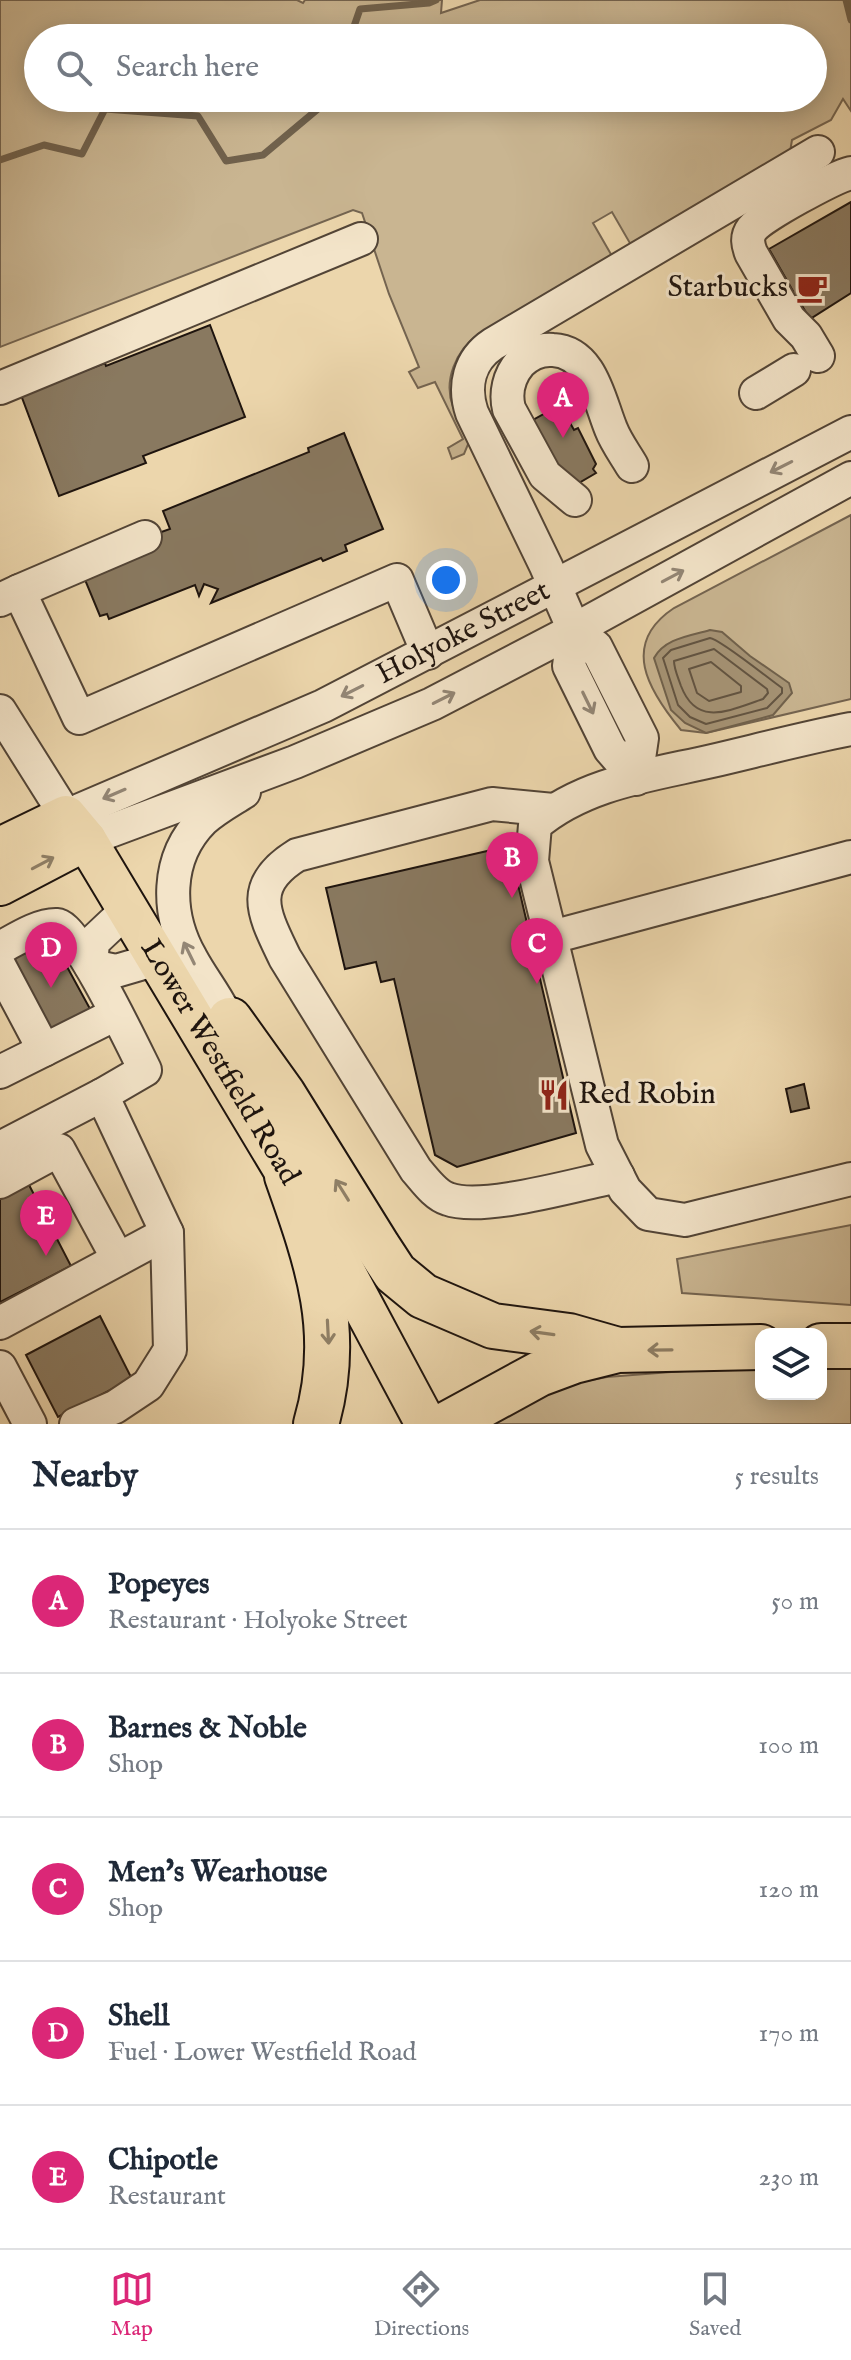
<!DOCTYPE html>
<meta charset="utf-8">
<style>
:root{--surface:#fff;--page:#f6f6f7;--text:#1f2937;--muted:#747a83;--line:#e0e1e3;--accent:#db2777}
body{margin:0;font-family:"IM FELL English",serif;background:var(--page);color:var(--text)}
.controls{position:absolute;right:24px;bottom:24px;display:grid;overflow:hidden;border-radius:16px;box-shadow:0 4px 20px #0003}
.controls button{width:72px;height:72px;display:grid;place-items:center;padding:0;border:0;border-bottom:2px solid var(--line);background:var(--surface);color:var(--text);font:40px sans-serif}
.you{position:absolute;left:446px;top:580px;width:28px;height:28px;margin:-20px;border:6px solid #fff;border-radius:50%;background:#1a73e8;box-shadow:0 0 0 12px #1a73e833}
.badge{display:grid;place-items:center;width:52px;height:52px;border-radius:50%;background:var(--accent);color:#fff;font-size:26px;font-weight:700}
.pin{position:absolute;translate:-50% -66px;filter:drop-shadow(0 2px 4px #0008)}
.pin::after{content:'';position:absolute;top:42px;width:28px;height:24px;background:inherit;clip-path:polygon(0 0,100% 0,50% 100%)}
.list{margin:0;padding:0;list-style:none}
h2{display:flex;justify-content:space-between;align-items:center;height:104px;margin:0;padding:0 32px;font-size:34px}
h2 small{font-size:26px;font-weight:400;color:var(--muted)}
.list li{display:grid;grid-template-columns:52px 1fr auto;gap:24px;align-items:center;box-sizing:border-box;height:144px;padding:0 32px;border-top:2px solid var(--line)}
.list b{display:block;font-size:30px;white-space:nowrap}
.list p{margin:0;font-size:26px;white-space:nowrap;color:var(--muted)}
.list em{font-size:26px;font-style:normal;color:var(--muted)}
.icon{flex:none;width:44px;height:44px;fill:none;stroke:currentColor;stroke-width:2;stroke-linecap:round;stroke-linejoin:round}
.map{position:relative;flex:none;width:851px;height:1424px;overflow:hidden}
.search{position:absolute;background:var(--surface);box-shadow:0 4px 20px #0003;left:24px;right:24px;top:24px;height:88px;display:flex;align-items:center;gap:20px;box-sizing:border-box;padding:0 28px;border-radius:44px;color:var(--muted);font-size:30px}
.sheet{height:824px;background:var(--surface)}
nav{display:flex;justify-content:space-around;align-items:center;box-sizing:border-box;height:112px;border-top:2px solid var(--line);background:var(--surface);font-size:22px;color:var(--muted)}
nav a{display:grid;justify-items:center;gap:4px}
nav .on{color:var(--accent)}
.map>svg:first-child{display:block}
.green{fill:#c9b591;stroke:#746450;stroke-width:2;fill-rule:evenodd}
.water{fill:#a69476;stroke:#70614c;stroke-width:2}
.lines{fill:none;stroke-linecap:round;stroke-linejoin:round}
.shore{stroke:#625442;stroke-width:2}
.stream{stroke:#70614c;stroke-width:7}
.building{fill:#897960;stroke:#1e140e;stroke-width:2}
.minor-casing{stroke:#524436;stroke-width:36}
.major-casing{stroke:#1e140e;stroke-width:44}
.highway-casing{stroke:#1e140e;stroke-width:48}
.minor{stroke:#f3e4c9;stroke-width:32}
.major{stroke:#ecd6ac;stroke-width:40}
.highway{stroke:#ecd6ac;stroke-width:44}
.oneway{stroke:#938675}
.oneway2{stroke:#8f7f65}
.labels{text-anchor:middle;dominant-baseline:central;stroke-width:6;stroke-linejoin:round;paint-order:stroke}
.poi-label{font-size:30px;fill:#1e140e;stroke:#f3e4c9;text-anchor:end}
.street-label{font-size:30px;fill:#1e140e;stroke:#f3e4c9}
</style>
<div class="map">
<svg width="851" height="1424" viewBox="0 0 851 1424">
<rect width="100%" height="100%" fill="#ecd6ac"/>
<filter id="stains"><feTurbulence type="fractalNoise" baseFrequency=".0025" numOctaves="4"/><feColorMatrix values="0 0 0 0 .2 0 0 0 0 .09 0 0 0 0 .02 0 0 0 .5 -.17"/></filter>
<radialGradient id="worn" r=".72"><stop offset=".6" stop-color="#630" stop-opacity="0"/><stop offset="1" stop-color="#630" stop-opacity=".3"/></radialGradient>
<path class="green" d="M0,0H297L303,3L305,0H442L441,13L480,0H851V111L843,99L831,120L792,140L790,152L631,245L612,212L593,223L612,256L478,334C456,351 443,380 453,407C457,419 464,430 469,442L464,454L452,459L448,448L463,439L435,382L418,388L409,372L419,367L389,294L362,213L353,210L0,347ZM38,38H813V98H38Z
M851,515V699L706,733L681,730C648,690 620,644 674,608Z
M851,1225V1305L682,1293L677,1259Z
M851,1359V1424H483L565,1385L607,1377L761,1365V1394H821V1361Z"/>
<path class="water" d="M710,630L722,632L750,656L789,683L792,693L773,715L706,733L685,723L671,710L654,658C665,638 690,636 710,630Z"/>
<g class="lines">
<path class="shore" d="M710,638C720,639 769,679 782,688V693L767,708L706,724L690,717L678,705L663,658L671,650Z
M714,649L767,689L768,693L763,699C730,710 697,728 681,686C678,677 674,669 674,661Z
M711,662L741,686V692L709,701L697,693L689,669Z"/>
<path class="stream" d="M846,0L851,20
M350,38L360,9L429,3L436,0
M0,160L44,145L82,154L105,109L198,116L226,161L263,155L331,98"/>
</g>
<path class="building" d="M851,202V293L810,319L801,304L792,309L784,296L793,291L769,249Z
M210,325L245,417L143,456L146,463L59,496L21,395L105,363L106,366Z
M560,405L574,430L578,428L596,464L593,469L596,473L577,484L559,474L533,420Z
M344,433L383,529L345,545L347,551L323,561L321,558L211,603L218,589L204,584L199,596L195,585L109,619L107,614L100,616L83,575L153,535L170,529L163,511L309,452L308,448Z
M509,846L576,1133L457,1167L435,1155L394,979L381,982L376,962L345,969L326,888Z
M48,932L95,1018L51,1041L5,955Z
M804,1084L809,1108L791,1112L786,1089Z
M28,1183L71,1266L0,1302V1197Z
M100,1316L132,1379L58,1417L26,1355Z"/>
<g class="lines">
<defs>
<g id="minor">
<path d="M818,356L806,336L789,319L751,253C748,245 746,237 752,229C762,216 834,177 851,173"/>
<path d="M0,388L361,239"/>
<path d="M756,393L794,370"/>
<path d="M575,500L545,475L509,409C505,393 509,376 520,363C529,354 540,349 553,350C592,352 599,400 611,429C616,442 625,454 632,466"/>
<path d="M19,591L145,537"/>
<path d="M0,600L19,591L79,718L397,580L428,653"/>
<path d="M574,630L569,666L610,749L636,779L642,738L596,647L574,630L546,566L472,413C463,386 469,360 493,344L818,152"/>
<path id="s1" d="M0,711L66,816L323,706L851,432"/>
<path d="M851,729C805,738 759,750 712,761C651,775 584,783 535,825L532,861L602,1145L625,1190L648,1214L685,1220L851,1179"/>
<path d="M553,810L492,804L297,855C247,886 264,914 285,958L416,1170C425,1180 435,1195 448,1199C483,1212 577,1184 618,1176"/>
<path d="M86,840L295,762L432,704L574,630L851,478"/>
<path d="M552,937L851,857"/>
<path d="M0,948C15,940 39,924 57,925C76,926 134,1048 145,1070L102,1095L167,1233L170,1350L148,1385L115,1407L76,1424"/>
<path d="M91,966L93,942L128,909"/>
<path d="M91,966L116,971L157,959"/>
<path d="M0,967L44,1050L116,1014"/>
<path d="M233,1040C228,1009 206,986 191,958C166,914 165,858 203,820C215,809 230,801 244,792"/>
<path d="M0,1072L44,1050"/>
<path d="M0,1148L102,1095"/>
<path d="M0,1182L59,1150L118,1259"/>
<path d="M0,1323L167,1233"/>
<path d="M0,1367L30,1424"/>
</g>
<g id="major">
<path id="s2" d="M0,848L66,816L86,840L341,1265L426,1424"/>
<path d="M0,885L86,840"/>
</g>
<path id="highway" d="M230,1020L283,1094L378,1247L395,1273L423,1296L493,1326L569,1336L618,1350
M287,1176C317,1261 343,1333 316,1424
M821,1346H851
M447,1424L539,1374L574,1361L618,1350L761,1347"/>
</defs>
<use href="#minor" class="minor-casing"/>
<use href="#major" class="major-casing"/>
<use href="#highway" class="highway-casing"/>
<use href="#minor" class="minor"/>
<use href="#major" class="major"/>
<use href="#highway" class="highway"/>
</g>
<defs><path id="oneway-shaft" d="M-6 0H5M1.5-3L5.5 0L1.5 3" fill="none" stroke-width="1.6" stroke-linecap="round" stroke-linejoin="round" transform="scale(2)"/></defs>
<g class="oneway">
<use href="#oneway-shaft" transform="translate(781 467) rotate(153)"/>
<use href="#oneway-shaft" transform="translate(673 576) rotate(-28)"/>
<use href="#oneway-shaft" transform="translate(352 691) rotate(153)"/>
<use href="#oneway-shaft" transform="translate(444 698) rotate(-27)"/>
<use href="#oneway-shaft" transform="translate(588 703) rotate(64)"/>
<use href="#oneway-shaft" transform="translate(114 794) rotate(157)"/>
<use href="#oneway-shaft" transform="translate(189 953) rotate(-116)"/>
</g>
<g class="oneway2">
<use href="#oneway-shaft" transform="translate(43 863) rotate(-28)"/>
<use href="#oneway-shaft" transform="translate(342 1190) rotate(-122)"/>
<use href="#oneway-shaft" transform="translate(328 1332) rotate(87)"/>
<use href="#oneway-shaft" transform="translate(542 1333) rotate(-172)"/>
<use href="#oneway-shaft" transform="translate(660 1350) rotate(179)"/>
</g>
<defs>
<symbol id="cafe-bare" viewBox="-9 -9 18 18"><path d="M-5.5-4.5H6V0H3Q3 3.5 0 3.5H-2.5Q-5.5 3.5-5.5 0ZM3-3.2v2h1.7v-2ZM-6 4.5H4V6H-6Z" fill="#8f2418" stroke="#f3e4c9" stroke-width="2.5" paint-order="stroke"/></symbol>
<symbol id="restaurant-bare" viewBox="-9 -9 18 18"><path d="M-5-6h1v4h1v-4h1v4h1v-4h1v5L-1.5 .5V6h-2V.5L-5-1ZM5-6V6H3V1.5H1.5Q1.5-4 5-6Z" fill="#8f2418" stroke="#f3e4c9" stroke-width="2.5" paint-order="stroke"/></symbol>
</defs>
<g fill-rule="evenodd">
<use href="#cafe-bare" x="790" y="266" width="44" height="44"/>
<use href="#restaurant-bare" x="532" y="1073" width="44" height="44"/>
</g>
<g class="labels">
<g class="poi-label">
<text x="788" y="288">Starbucks</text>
<text x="578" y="1095" text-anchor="start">Red Robin</text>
</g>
<g class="street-label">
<text stroke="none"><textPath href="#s1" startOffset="562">Holyoke Street</textPath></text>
<text stroke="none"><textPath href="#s2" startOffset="364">Lower Westfield Road</textPath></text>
</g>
</g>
<rect width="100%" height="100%" filter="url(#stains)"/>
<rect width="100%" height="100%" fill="url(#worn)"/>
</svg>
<div class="controls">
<button><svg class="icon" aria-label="layers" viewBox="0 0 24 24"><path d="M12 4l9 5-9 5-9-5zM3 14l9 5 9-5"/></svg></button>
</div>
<div class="you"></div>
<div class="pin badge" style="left:563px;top:438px">A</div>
<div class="pin badge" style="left:512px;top:898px">B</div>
<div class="pin badge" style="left:537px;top:984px">C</div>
<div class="pin badge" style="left:51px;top:988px">D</div>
<div class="pin badge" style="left:46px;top:1256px">E</div>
<div class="search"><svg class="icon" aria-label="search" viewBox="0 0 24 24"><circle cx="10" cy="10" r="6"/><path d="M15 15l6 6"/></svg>Search here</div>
</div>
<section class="sheet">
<h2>Nearby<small>5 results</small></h2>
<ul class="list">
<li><span class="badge">A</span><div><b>Popeyes</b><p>Restaurant · Holyoke Street</p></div><em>50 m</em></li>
<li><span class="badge">B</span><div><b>Barnes &amp; Noble</b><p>Shop</p></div><em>100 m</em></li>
<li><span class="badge">C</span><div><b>Men's Wearhouse</b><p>Shop</p></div><em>120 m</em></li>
<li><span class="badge">D</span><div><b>Shell</b><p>Fuel · Lower Westfield Road</p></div><em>170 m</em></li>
<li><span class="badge">E</span><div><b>Chipotle</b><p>Restaurant</p></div><em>230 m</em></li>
</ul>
</section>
<nav>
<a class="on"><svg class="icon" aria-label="map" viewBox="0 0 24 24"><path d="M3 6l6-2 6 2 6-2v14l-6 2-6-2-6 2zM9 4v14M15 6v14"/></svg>Map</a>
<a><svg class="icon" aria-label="directions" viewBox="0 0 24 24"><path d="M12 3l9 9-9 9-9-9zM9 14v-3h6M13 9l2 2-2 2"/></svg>Directions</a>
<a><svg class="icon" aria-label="saved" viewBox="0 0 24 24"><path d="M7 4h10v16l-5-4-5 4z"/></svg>Saved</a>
</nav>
